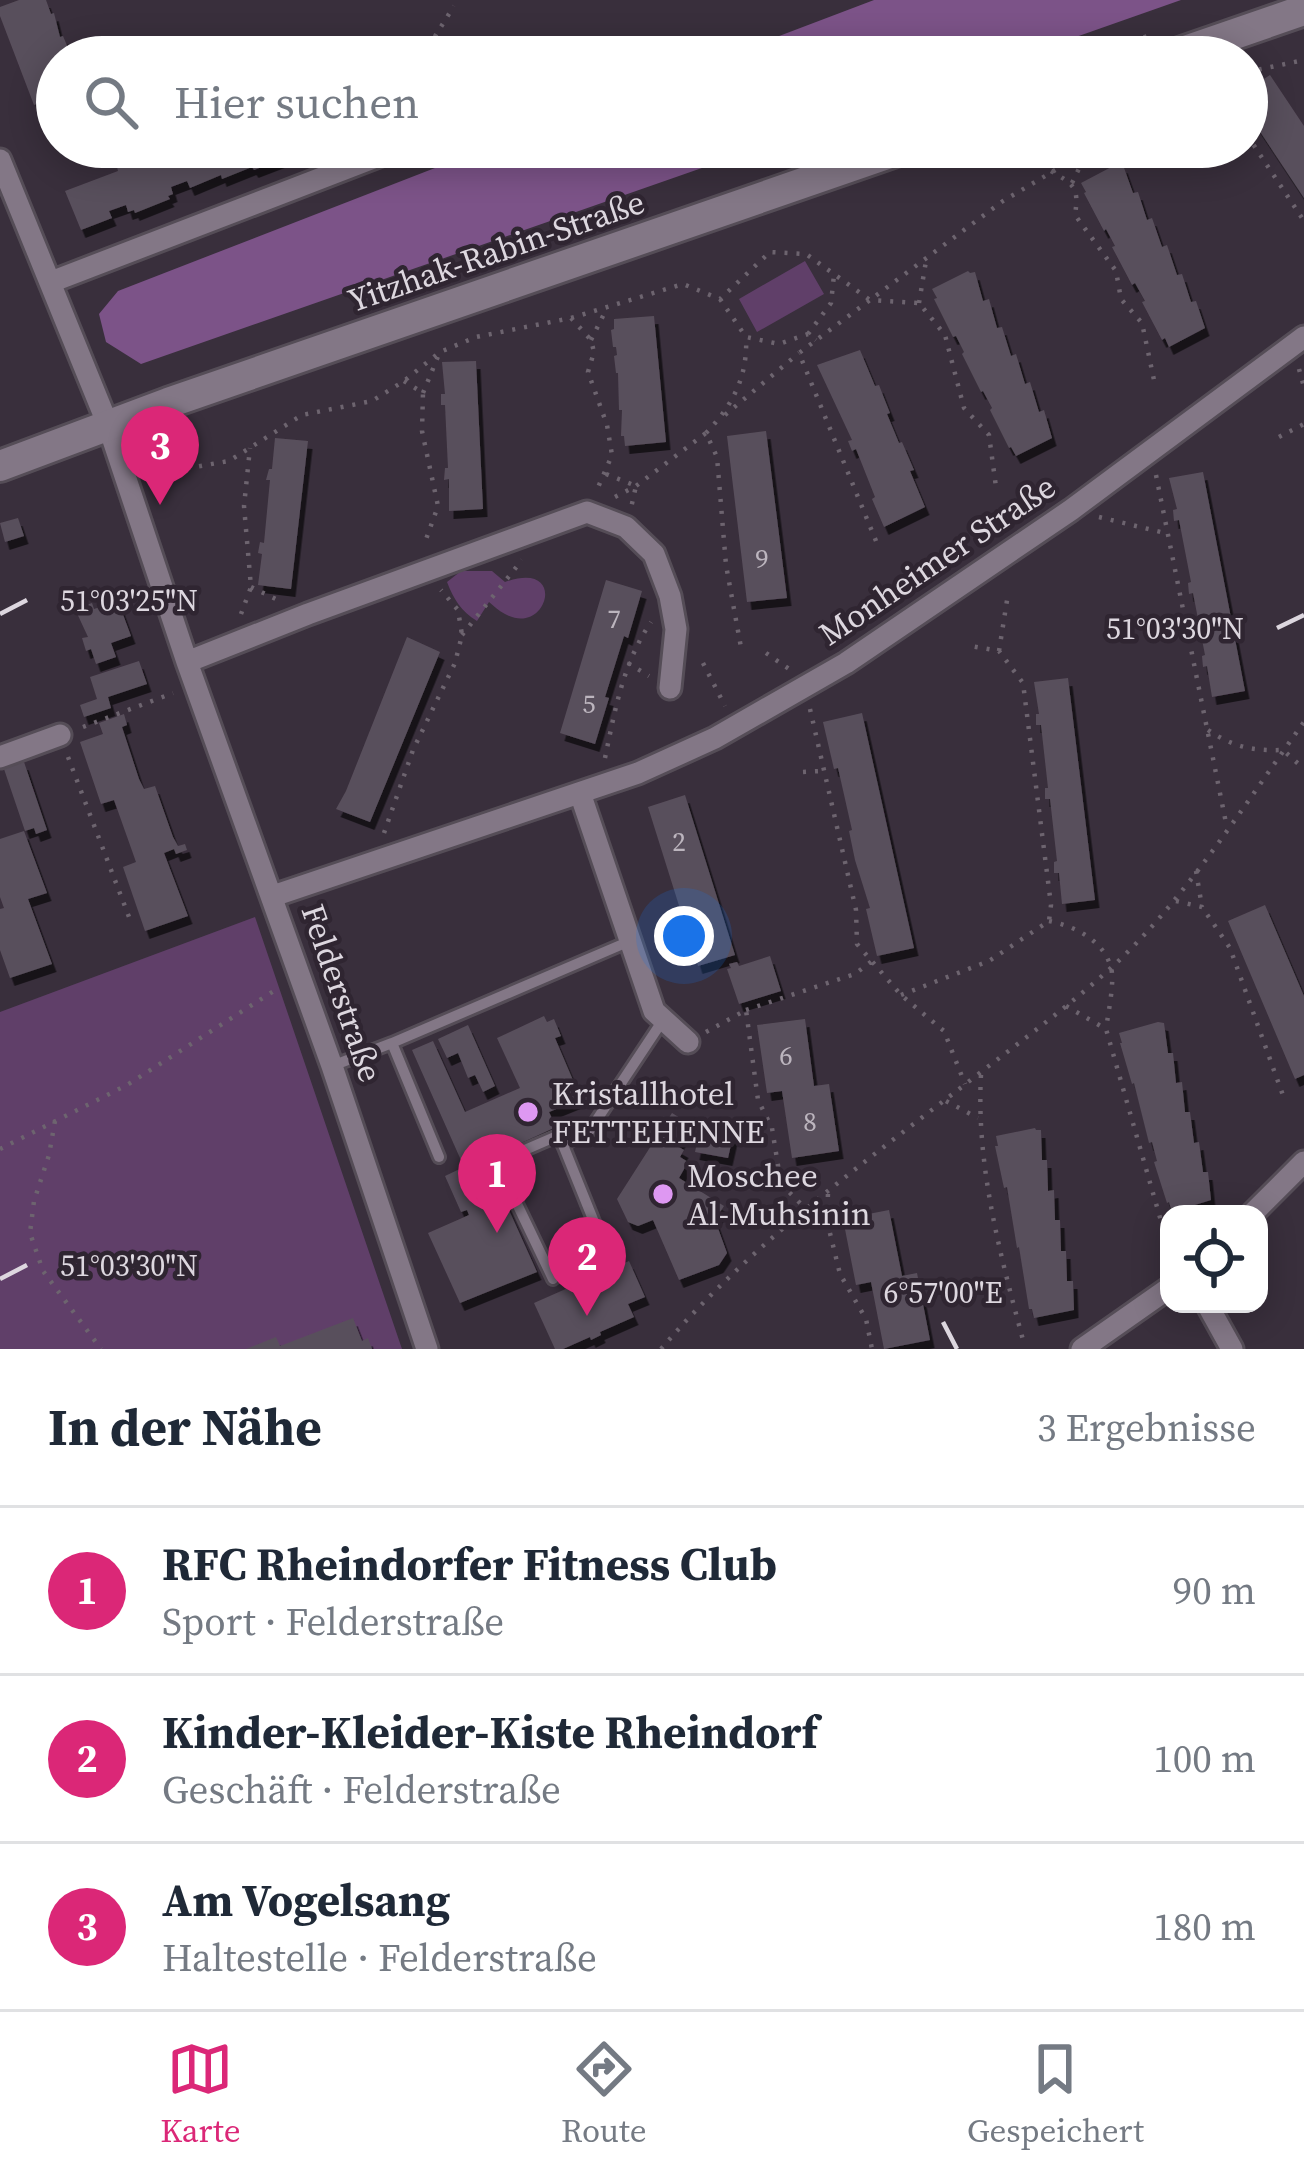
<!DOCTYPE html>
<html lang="de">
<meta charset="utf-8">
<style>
:root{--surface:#fff;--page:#f6f6f7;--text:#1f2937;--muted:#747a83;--line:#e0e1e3;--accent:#db2777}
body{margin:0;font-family:"Source Serif 4",serif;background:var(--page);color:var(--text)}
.controls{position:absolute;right:36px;bottom:36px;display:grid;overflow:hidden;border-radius:24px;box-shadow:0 6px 30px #0003}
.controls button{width:108px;height:108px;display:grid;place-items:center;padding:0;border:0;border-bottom:3px solid var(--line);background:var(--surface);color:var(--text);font:60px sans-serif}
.you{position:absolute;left:684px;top:936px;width:42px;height:42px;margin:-30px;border:9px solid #fff;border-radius:50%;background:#1a73e8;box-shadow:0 0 0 18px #1a73e833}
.badge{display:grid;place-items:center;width:78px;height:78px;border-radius:50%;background:var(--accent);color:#fff;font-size:39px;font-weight:700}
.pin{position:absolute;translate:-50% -99px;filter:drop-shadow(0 3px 6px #0008)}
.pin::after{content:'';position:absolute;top:63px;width:42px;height:36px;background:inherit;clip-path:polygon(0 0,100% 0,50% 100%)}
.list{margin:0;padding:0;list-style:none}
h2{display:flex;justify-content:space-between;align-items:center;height:156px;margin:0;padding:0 48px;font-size:51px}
h2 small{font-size:39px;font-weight:400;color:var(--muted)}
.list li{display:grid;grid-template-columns:78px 1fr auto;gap:36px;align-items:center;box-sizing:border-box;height:168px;padding:0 48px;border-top:3px solid var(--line)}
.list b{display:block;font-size:45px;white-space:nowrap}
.list p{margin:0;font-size:39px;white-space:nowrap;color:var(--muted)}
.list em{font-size:39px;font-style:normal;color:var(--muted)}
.icon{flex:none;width:66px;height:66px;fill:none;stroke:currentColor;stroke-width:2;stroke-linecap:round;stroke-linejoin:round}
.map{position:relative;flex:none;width:1304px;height:1349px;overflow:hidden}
.search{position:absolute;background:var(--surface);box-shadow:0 6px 30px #0003;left:36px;right:36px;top:36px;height:132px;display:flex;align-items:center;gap:30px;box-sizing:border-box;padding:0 42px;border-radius:66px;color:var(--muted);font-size:45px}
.sheet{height:660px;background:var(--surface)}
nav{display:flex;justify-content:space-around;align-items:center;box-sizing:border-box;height:168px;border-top:3px solid var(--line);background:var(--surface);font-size:33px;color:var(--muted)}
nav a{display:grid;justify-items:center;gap:6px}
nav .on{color:var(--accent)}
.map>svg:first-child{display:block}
.green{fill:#603f69}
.forest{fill:#7c5388}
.building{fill:#594f5c;filter:url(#shadow)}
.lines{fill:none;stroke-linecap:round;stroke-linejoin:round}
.lane-casing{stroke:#554d57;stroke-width:16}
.street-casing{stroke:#554d57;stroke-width:27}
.secondary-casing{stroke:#554d57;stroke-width:36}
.path{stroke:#6d646f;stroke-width:4.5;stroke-dasharray:3 9;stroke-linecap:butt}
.lane{stroke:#837786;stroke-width:10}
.street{stroke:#837786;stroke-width:21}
.secondary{stroke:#837786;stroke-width:30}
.ticks{fill:none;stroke:#ddd7df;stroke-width:4.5}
.poi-dot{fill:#de98f2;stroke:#2f2531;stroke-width:4.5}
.labels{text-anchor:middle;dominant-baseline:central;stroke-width:9;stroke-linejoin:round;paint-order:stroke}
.number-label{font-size:27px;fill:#bcb5be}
.street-label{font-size:33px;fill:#ddd7df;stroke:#2f2531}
.poi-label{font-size:33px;fill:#ddd7df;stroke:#2f2531;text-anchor:start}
.ticks-label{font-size:30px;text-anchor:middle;fill:#ddd7df;stroke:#2f2531;stroke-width:9;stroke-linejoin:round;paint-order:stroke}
</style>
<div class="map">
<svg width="1304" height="1349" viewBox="0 0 1304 1349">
<defs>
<filter id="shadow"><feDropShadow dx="4.5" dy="8" stdDeviation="0" flood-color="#0009"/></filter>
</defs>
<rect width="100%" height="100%" fill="#392f3c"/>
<path class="green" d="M805,261L824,294L757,332L739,299Z
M461,571H492L505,582C569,559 547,638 505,614C499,611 494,606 489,602L477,621C461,611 454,600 447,582Z
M255,917L402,1349H0V1012Z"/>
<path class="forest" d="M874,0H1181L1019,57H724Z
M489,147H762L141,364L106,342L99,314L118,291Z"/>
<path class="building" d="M19,0H46L51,14L54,13L60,37L63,36L68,48L65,49L68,57H57V96L34,105L0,16V7Z
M1270,75L1304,126V198L1247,112V90Z
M179,147H290L292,152L287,154L288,157L254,170L252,167L222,179L221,175L190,188L187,181L171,187L173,194L168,196L170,199L135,213L134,210L128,212L126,205L109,211L112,218L81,230L65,191L118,171L117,167Z
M1117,164L1118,167L1123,165L1133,193L1138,192L1147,220L1152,218L1162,247L1167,245L1177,275L1182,274L1191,302L1196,301L1205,328L1169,347L1165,338L1162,340L1142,302L1145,301L1135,283L1132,285L1112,247L1115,246L1106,229L1104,231L1084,193L1086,192L1081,183Z
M968,271L970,273L975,272L983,301L989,299L997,328L1002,327L1011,356L1016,354L1025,384L1030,382L1039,412L1044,410L1052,438L1016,456L1011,447L1009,448L990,410L992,408L983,391L981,392L962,354L964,352L956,336L953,337L934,299L937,298L932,289Z
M654,316L666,442L625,446L624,436H621L622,410H619L618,373H616L614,356L617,355L616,347H613L611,330L614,329V319Z
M860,350L875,386L879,385L884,398L890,413L887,414L899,443L902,442L914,470L910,471L925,507L884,527L872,499L875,497L856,449L852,451L848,441L852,440L817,365Z
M476,361L483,509L449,511V479L444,480L445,468H448L445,405H441V394H445L442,362Z
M766,431L787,598L747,602L727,436Z
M275,438L308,441L291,589L258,585L262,554L258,553L260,542L264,543L270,480H266L269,469H272Z
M1203,472L1245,691L1212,697L1207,666L1203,667L1202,656L1205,655L1193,593L1189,594L1188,583L1191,582L1179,520L1174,521L1173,510L1177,509L1169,478Z
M18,518L24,536L5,542L0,523Z
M606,580L642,591L628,638L624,636L605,697L609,698L595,744L560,733Z
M118,601L131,636L111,643L116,657L96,664L91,649L86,651L82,638L88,637L75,609L92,603L94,609Z
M407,637L440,652L370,822L336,809L346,791Z
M139,661L147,684L108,697L111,708L84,717L80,705L97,699L90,677Z
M1068,678L1095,900L1062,904L1059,873H1054V862L1057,861L1050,799H1045V788H1048L1041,725H1036V714H1039L1034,682Z
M862,713L914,948L877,956L866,909L870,908L855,860L849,831L852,830L838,768L834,769L823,722Z
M124,714L127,725L122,727L139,779L144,789L155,786L173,837L178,846L185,844L187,850L176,854L174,849L164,853L188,916L145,931L123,867L136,862L114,800L101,804L80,742L103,734L99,723Z
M24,762L47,830L36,834L34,828L25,831L4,769Z
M685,795L735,955L698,966L648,807Z
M24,831L47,893L28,899L52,964L10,978L0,950V909L4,908L0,897V839Z
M1265,905L1304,996V1075L1295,1079L1228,921Z
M770,956L781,991L739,1004L727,969L731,968L729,964L737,962L739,966Z
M544,1016L547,1022L554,1019L561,1036L555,1038L581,1099L549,1112L556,1127L486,1159L537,1272L460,1303L428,1233L469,1215L467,1210L461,1212L445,1176L464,1167L412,1050L433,1041L465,1112L520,1088L497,1038Z
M805,1019L814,1086L829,1084L839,1151L792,1158L782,1091L767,1093L757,1025Z
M1158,1022L1164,1023L1168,1053H1173L1176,1083L1182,1082L1185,1112H1190L1194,1143L1199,1142L1203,1172H1208L1211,1200L1172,1212L1169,1202L1167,1203L1154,1162L1157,1161L1152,1142L1149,1143L1134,1083L1132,1084L1120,1043H1122L1119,1033Z
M468,1025L495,1086L483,1092L475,1075L468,1078L458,1053L447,1058L438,1039Z
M672,1113L690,1124L677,1146L684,1150L680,1157L688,1162L679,1178L724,1206L715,1220L727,1253L719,1265L679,1280L653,1220L638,1226L628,1222L617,1199Z
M1035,1128L1036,1130H1041L1042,1160H1047L1048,1191L1054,1190L1055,1220H1060L1061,1251H1066L1067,1281H1073L1074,1310L1034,1318L1032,1309H1029L1019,1247L1017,1248L1007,1187L1004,1188L995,1146H998L996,1136Z
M700,1129L733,1136L728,1158L695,1152Z
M889,1210L902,1276L917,1273L930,1340L884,1349L871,1282L856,1285L843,1219Z
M629,1261L645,1297L628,1304L634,1317L600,1332L601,1335L591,1340L590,1337L563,1349H555L534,1303Z
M353,1318L362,1341L368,1338L372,1349H246L276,1337L280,1346Z"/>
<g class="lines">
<defs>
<path id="lane" d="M332,1066L392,1043
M563,1145L607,1254
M439,1157L392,1043L630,941
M553,1279L497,1162L557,1136L563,1145L590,1130L663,1020"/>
<path id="street" d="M0,160L108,425L187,662L332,1066L427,1349
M51,282L402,147
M187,662L308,614L587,512L626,527L654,554L670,596L676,629L670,688
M0,757L60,735
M580,793L654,1011L688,1042
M273,896L638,773L715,738L846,663L1071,510L1304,337
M1252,1214L1304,1162
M1207,1304L1232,1349
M1082,1349L1169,1288"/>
<path id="secondary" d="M1168,57L1304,10
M0,466L168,403L907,147"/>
</defs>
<use href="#lane" class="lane-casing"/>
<use href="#street" class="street-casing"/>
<use href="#secondary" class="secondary-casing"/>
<path class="path" d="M422,57L454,6
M1087,57L1148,36
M1247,72L1304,60
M1247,135L1304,221
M1051,171C1075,185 1079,188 1075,215L1116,271L1121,299L1142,323L1154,380
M1072,183L1088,150
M720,299L746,337L779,344L808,334L816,340
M919,303L926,261
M571,318L591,340L594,352L588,372L607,425L612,455L596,492
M808,334L831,303L834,275
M591,340L607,308
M1299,369L1304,387
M404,381L423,393L422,431L438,506L424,545
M423,393L439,354
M725,415L799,353
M166,432L163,435L183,469L229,461L302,415L372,401L404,381L440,352L476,337L571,318L683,284L720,299L770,252L806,254L870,300L1003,201L1094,147
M706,433C733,405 748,376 746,337
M1279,437L1304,424
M606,474L636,486L631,508
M1156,475L1227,828
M153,481L181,470
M615,497L636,486L706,433L717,457L726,565L742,653
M1099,517L1169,534
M876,541L799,353L870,300L919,303L945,335L964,408L989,435L996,487
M251,587L278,600
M241,614L251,587L244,506L250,448
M462,635L522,560
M999,651L1008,594
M766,653L789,669
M628,663L649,676
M703,663L725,706
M810,709L856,910L857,944L901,995L944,1031L965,1084
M83,727L173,693
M1208,730C1233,747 1253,751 1283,750L1304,769
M68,757L129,917
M605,758C615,710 623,663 651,622
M803,772L822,771
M384,833L413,750L455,663L462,635L458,610L441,590
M1196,871L1202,907
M1176,901L1202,907L1230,948L1285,1101
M1049,921C1074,926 1104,940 1111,968C1115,981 1108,1014 1106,1029
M321,963L341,953
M901,995L989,961L1049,921L1051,905L1023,683L999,651L971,646
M1066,1006L1106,1029L1163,1228
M746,1010L855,974L872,961
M706,1032L746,1010L758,1100L772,1128L781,1184L780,1230
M981,1075C976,1165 1000,1254 1023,1340
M946,1101L978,1118
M55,1121L49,1155L34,1201L30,1233L43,1271L101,1349
M0,1149L127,1085L280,987
M781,1184L808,1211L827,1221L840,1274L866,1319L872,1349
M827,1221L828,1193
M661,1349C748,1247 858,1167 963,1086C1014,1046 1066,1009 1113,966C1185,900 1246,802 1304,722"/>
<use href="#lane" class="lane"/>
<use href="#street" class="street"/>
<use href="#secondary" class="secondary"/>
</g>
<path class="ticks" d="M0,614L27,600M1277,628L1304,615M0,1279L27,1265M943,1322L957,1349"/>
<g class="poi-dot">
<circle cx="528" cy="1112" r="12"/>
<circle cx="663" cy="1194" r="12"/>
</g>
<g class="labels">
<g class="number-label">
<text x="762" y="558">9</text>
<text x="614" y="618">7</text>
<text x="589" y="703">5</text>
<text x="679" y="841">2</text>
<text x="786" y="1055">6</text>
<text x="810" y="1121">8</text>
</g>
<g class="street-label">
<text transform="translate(496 251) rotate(-19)">Yitzhak-Rabin-Straße</text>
<text transform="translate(937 560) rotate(-34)">Monheimer Straße</text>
<text transform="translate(342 993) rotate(71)">Felderstraße</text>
</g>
<g class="poi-label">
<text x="552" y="1093">Kristallhotel<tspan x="552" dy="38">FETTEHENNE</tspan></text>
<text x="687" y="1175">Moschee<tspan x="687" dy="38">Al-Muhsinin</tspan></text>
</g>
</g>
<g class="ticks-label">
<text x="129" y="611">51°03'25"N</text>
<text x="1175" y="639">51°03'30"N</text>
<text x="129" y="1276">51°03'30"N</text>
<text x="943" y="1303">6°57'00"E</text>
</g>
</svg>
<div class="controls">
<button><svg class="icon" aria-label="locate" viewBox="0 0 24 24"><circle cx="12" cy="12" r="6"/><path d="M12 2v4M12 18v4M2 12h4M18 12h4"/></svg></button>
</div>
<div class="you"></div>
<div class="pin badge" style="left:497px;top:1233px">1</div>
<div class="pin badge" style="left:587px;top:1316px">2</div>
<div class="pin badge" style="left:160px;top:505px">3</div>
<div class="search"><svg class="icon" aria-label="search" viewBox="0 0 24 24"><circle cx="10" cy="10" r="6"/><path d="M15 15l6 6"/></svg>Hier suchen</div>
</div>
<section class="sheet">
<h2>In der Nähe<small>3 Ergebnisse</small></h2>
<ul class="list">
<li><span class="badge">1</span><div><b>RFC Rheindorfer Fitness Club</b><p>Sport · Felderstraße</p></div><em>90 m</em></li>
<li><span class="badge">2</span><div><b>Kinder-Kleider-Kiste Rheindorf</b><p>Geschäft · Felderstraße</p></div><em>100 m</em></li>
<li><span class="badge">3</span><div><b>Am Vogelsang</b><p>Haltestelle · Felderstraße</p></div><em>180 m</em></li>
</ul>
</section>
<nav>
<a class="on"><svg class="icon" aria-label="map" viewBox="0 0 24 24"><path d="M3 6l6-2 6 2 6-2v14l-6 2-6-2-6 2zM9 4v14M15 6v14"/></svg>Karte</a>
<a><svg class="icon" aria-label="directions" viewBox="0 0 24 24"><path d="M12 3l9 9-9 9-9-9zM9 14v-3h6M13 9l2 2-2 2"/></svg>Route</a>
<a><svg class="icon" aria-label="saved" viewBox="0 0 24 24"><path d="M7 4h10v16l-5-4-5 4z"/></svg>Gespeichert</a>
</nav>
